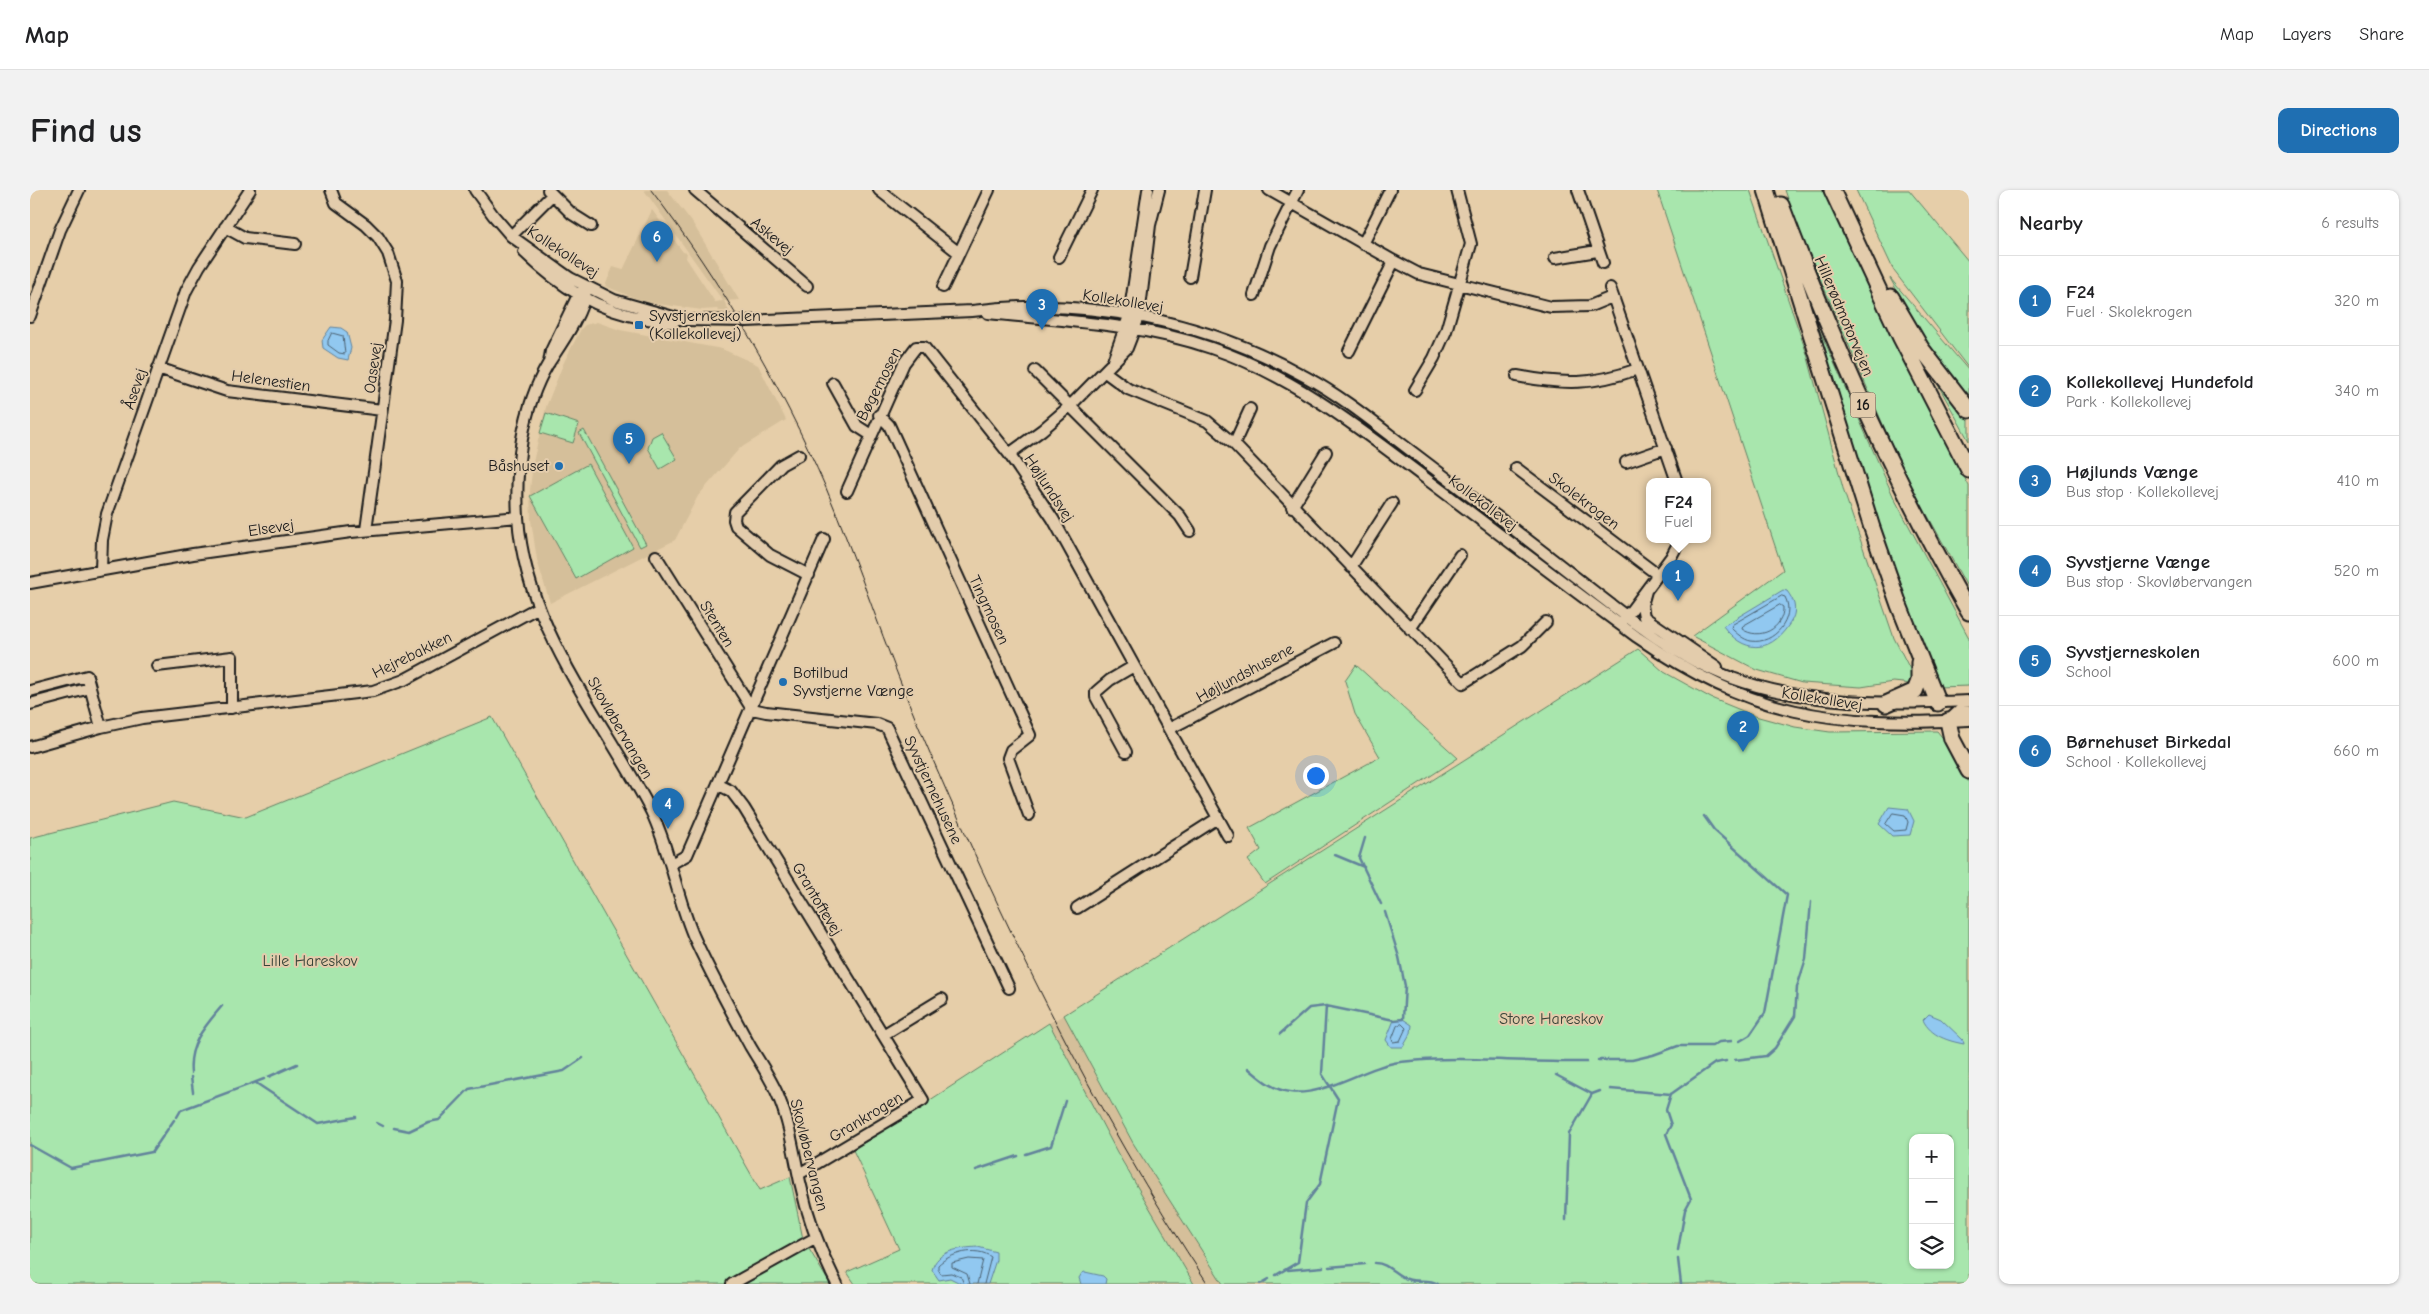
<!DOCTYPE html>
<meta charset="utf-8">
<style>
:root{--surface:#fff;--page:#f2f2f2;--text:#202124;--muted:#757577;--line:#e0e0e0;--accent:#1f6fb2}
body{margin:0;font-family:"Comic Neue",sans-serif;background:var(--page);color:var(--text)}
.controls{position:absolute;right:15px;bottom:15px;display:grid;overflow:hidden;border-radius:10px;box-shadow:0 1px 4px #0004}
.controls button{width:45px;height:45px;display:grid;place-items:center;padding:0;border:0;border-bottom:1px solid var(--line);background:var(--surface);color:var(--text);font:25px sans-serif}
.you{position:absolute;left:1285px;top:585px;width:18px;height:18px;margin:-12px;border:4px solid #fff;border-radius:50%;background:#1a73e8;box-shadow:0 0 0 8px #1a73e833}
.badge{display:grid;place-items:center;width:32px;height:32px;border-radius:50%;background:var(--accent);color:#fff;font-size:16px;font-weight:700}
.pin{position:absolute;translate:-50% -41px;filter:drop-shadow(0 1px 2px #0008)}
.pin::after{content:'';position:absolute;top:26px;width:18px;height:15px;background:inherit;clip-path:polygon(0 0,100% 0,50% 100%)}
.popup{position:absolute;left:1616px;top:288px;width:65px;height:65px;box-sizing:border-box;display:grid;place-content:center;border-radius:10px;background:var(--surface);filter:drop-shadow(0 1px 4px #0005);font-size:16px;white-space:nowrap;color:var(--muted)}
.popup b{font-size:19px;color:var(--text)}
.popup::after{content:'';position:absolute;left:50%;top:100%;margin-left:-10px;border:10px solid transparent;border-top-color:var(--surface)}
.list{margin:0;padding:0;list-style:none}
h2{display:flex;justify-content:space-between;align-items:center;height:65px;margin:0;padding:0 20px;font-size:21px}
h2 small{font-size:16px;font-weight:400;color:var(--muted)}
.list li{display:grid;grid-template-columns:32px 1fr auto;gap:15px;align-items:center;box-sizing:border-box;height:90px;padding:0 20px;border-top:1px solid var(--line)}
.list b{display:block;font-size:19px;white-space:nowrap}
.list p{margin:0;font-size:16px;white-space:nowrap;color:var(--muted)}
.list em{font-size:16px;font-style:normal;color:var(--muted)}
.icon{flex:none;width:28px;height:28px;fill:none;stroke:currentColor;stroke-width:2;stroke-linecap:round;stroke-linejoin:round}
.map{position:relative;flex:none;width:1939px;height:1094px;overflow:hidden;border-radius:10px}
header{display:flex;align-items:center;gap:30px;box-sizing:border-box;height:70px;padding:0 25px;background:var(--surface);border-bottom:1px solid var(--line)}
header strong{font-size:24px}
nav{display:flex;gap:28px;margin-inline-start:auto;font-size:18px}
.intro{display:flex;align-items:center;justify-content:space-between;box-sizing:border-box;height:120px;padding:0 30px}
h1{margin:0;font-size:35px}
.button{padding:12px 22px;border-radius:10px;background:var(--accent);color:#fff;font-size:18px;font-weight:700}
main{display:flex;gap:30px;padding:0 30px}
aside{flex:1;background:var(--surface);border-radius:10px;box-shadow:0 1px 4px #0004}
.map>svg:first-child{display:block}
.built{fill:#d5bf9a}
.green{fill:#a8e6ad;stroke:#628164;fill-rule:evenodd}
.water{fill:#91c8f0;stroke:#62839b}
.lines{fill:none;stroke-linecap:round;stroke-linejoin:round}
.shore{stroke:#4b6171;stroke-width:1}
.stream{stroke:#62839b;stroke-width:2.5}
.minor-casing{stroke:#1c1c1c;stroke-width:14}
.highway-casing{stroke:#1c1c1c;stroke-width:19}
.minor{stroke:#e3ccac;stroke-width:10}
.highway{stroke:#e3ccac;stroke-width:15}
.tram{stroke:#1c1c1c;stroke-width:1}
.poi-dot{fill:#1f6fb2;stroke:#e3ccac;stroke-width:2}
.labels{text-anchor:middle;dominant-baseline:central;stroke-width:4;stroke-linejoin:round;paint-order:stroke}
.shield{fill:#e3ccac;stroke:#585147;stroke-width:1}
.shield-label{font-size:15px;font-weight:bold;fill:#1c1c1c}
.street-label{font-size:16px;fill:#1c1c1c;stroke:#e3ccac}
.poi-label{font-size:16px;fill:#1c1c1c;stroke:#e3ccac;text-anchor:start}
.park-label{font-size:16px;fill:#384439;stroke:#e3ccac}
</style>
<header>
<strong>Map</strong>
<nav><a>Map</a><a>Layers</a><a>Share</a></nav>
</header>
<div class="intro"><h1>Find us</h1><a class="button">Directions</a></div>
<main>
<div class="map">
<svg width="1939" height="1094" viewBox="0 0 1939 1094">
<rect width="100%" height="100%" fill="#e6cea9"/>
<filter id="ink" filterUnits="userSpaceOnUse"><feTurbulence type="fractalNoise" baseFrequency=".02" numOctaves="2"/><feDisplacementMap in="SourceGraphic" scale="10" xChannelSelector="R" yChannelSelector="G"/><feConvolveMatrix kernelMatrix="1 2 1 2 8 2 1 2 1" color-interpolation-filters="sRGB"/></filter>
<g filter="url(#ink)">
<path class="built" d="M614,0H637L662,32L709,110L694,111L699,121H689L687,119L672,120L628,114L607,109L575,96L583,77L593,80L622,20L653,62L657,63L656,68L685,112L693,111Z
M567,132L590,140L692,159L728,175L756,230L709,259L668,306L645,350L520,413L507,370L501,330L500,300L503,272L516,217L534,172L551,139L555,135Z
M1034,825L1103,953L1193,1094H1164L1126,1030L1052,898L1019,833Z"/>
<path class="green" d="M1627,0H1720L1777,164L1814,302L1864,448L1883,485V494L1863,492L1831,497L1772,493L1727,480L1662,446L1753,380Z
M1755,0H1795L1814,46L1913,248L1939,296V400L1873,281L1767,35Z
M1826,0H1879L1939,72V179L1864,81Z
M1860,88L1939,181V207L1896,154Z
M1783,125L1864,308L1939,448V496L1907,497L1842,338Z
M1901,182L1939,227V251Z
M516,223L549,234L543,253L510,243Z
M554,240L616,354L610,357L549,243Z
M631,242L647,269L630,279L618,258L622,247Z
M558,274L603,357L546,389L500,306Z
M1608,459L1634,482L1681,508L1725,526L1765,537L1800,542L1907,541L1921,558L1939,593V1094H1193L1103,953L1034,825ZM1883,948H1920V1075H1883Z
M1326,475L1428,568L1235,694L1218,670L1231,660L1219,638L1350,567L1325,524L1315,491Z
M462,527L730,1000L760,987L773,1049L800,1094H0V648L143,612L216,627Z
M1019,833L1087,962L1164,1094H825L817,1082L869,1059L823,960Z"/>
<path class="water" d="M301,137L311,138L317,142L321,158L318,170L308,168L293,158L292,150Z
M1753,400L1757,401C1760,405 1763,410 1764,414C1766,423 1763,429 1758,436C1739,464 1713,463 1693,436Z
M1859,617L1878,619L1884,631L1880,645L1862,646L1849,634Z
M1899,824L1911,829L1933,850L1934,854C1918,851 1901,846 1893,830Z
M1373,829L1382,835L1381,843L1373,857H1361L1356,850L1364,830Z
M948,1057L966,1062V1070L958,1094H932L920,1088L909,1090L902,1080C907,1060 930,1058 948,1057Z
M1055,1082L1073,1086L1076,1089L1075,1094H1051L1049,1088L1052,1083Z"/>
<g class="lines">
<path class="shore" d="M302,143L313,146L315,164L309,163L298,155V151Z
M1752,406L1755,407C1766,428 1744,455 1721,451C1714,450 1706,443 1701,438L1702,435Z
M1750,415L1753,417C1754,439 1729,451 1712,439L1713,436Z
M1863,623L1875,625L1878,632L1876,640L1864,641L1856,634Z
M1372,834L1376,838L1370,851L1363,852L1362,849L1367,836Z
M934,1094L931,1087L921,1083L911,1084L908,1079V1075C920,1063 947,1056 961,1067L954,1094
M940,1094L937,1084L922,1077V1073L939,1069L953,1070L947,1094"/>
<path class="stream" d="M1674,626L1684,640L1757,705L1735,823L1720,845L1710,851
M1335,648L1329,668L1351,714
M1305,665L1334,677
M1250,844L1279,818L1296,816
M1568,870H1602L1623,865L1648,856H1682L1689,852L1702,851
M1705,870L1736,866L1745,858L1765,826L1767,797L1776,769L1781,712
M1218,878C1231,889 1243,900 1260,902C1295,907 1335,876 1370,872C1432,865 1495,873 1557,872
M161,883C158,855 174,837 192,816
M1526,885L1562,904
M161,887L163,902
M238,887L267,874
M226,893L288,934L326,927
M1580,899L1641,904L1685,873L1696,871
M1641,904L1636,920L1641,935L1636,944L1661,1009L1655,1020L1648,1060
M147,927L151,920L159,917L234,889
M347,933L353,936
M364,938L379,941L398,932L409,930L439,899L534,881L553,868
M0,955L41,978L122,962L144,930
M996,964L1021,956L1035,911
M946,980L988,966
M1536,1030L1539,944L1562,904L1570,901
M1648,1069L1651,1094
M1345,1073C1358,1073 1365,1085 1377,1089C1387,1093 1399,1088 1408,1094
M1299,1077L1335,1074
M1258,1080L1293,1077
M1246,1085L1268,1072L1276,1013L1290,994L1308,909L1292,884L1296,816L1364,830L1373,829L1375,796L1369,767L1355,722
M1230,1094L1239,1089"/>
<defs>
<path id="minor" d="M301,0L306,13L336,35L348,47L358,63L367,91L365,130L336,340
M445,0L463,25L481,46L540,88L584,110L654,130L717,131L942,121C1055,106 1177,131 1276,187C1315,208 1349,237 1385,264C1435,302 1485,340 1535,379C1587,419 1640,465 1702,488C1779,516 1859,514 1939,511
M518,0L542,24L561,36
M665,0L777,96
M849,0L929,63
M1239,0L1364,71L1389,84L1521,117L1560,116L1582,107
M1548,0L1573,73
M195,37L215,48L265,54
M481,46L522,5
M1333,54L1360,0
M494,62C530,97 568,121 617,129C626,130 636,134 644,132
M1029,67L1062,0
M1525,68L1567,61
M1160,87L1175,0
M557,97C552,125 533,151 518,174C492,218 485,277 488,327C495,438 572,526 621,621C640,660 646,705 663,745C680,783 700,819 720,856C730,873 742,890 749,908C760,935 764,964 770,992C778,1029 790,1061 807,1094
M913,97L959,0
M1580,98L1647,292
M1224,105L1240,56L1268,0
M958,123C1033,131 1109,133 1181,158C1264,186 1330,239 1399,291C1468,343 1537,396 1607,447C1721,526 1803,537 1939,530
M0,126L30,40L49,0
M1319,161L1364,71
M1083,171L1099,126L1118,0
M519,173L521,161L548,105L553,101
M128,178L197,201L352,220
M1005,181L1150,326L1160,341
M1075,182L1098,199L1177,231L1204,254L1433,493L1492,456L1516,432
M1487,186C1535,195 1562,195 1608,179
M803,193L827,236L841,245
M1385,200L1404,168L1416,141L1441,54L1427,0
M849,225L859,235L1000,545L981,560L978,568L999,625
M1204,254L1220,219
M979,264L1012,240L1041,215L1097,158L1109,127L1120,35L1129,0
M769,265L751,275L705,322L704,330L706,336L740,365L779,385
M1596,272L1636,258
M1486,278L1628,385
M817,301L874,173L886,157H894L979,264L1023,329L1198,646
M1262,317L1296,262
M626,366L722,519L736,522L847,534L857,538L979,798
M1321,377L1362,313
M71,380L72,350L77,324L156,101L169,77L220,0
M0,393L163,364L321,342L488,327
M1616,401L1612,415L1614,427L1687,477
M1594,430L1641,367L1650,350
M1380,439L1430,365
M127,476L202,467V518
M0,501L57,486L71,537
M0,514L60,498
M1918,531L1929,521H1939
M1139,539L1304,453
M0,557L71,537L112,528L343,501L374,490L507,418
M1096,562L1066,507V502L1080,490L1104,476
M689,595L701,601L714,618L893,910L769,984
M641,674L657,665L794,349
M1047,718L1188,628
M853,845L912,809
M702,1094L785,1048"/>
<path id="highway" d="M1736,0L1842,338L1869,415L1908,513
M1802,0L1871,148L1939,280
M1751,15C1804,156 1865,292 1939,422
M1861,107L1891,158L1939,220
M1856,514L1885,501L1889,491V472
M1918,531L1922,549L1939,581"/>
</defs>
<use href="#minor" class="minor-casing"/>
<use href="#highway" class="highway-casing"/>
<use href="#minor" class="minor"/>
<use href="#highway" class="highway"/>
<path class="tram" d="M621,0C691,91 750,193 796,298C829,376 855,457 888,535C970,728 1062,919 1178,1094"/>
</g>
</g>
<g class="poi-dot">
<rect x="604" y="130" width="10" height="10" rx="2.5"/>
<circle cx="529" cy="276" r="5"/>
<circle cx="753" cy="492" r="5"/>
</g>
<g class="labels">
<rect class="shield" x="1820.5" y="202.5" width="25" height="25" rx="4"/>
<g class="shield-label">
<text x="1833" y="215">16</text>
</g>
<g class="street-label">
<text transform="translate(742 46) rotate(40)">Askevej</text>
<text transform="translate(533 62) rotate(33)">Kollekollevej</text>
<text transform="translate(1093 111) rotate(9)">Kollekollevej</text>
<text transform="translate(1814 126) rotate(67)">Hillerødmotorvejen</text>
<text transform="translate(343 178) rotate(-82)">Oasevej</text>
<text transform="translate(241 191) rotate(8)">Helenestien</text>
<text transform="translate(849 194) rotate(-63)">Bøgemosen</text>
<text transform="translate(105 199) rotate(-71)">Åsevej</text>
<text transform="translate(1019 298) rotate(57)">Højlundsvej</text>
<text transform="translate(1554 311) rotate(37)">Skolekrogen</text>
<text transform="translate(1453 313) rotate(37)">Kollekollevej</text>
<text transform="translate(241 338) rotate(-8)">Elsevej</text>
<text transform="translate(959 420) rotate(65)">Tingmosen</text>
<text transform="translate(687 434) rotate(58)">Stenten</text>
<text transform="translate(382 465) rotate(-26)">Hejrebakken</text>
<text transform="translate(1215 483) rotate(-28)">Højlundshusene</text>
<text transform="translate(1792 509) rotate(9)">Kollekollevej</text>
<text transform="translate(590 538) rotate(60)">Skovløbervangen</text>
<text transform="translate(903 600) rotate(65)">Syvstjernehusene</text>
<text transform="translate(787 709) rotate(59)">Grantoftevej</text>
<text transform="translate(836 927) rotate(-31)">Grankrogen</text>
<text transform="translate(779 965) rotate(76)">Skovløbervangen</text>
</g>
<g class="poi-label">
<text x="619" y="126">Syvstjerneskolen<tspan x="619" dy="18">(Kollekollevej)</tspan></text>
<text x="519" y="276" text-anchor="end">Båshuset</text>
<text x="763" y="483">Botilbud<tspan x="763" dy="18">Syvstjerne Vænge</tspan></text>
</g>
<g class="park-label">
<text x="280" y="771">Lille Hareskov</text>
<text x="1521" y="829">Store Hareskov</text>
</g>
</g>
</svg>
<div class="controls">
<button>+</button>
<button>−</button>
<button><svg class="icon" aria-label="layers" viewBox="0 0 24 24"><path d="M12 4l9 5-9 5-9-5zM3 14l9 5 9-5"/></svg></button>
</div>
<div class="you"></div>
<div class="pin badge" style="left:1648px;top:411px">1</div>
<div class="popup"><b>F24</b>Fuel</div>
<div class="pin badge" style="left:1713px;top:562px">2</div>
<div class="pin badge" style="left:1012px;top:140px">3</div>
<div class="pin badge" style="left:638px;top:639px">4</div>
<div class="pin badge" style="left:599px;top:274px">5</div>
<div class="pin badge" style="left:627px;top:72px">6</div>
</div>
<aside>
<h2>Nearby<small>6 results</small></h2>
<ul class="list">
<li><span class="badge">1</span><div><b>F24</b><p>Fuel · Skolekrogen</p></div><em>320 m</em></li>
<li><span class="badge">2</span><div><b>Kollekollevej Hundefold</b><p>Park · Kollekollevej</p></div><em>340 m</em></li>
<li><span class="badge">3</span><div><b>Højlunds Vænge</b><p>Bus stop · Kollekollevej</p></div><em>410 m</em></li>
<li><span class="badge">4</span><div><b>Syvstjerne Vænge</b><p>Bus stop · Skovløbervangen</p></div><em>520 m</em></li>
<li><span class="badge">5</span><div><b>Syvstjerneskolen</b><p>School</p></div><em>600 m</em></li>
<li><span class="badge">6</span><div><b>Børnehuset Birkedal</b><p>School · Kollekollevej</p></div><em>660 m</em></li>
</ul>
</aside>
</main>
